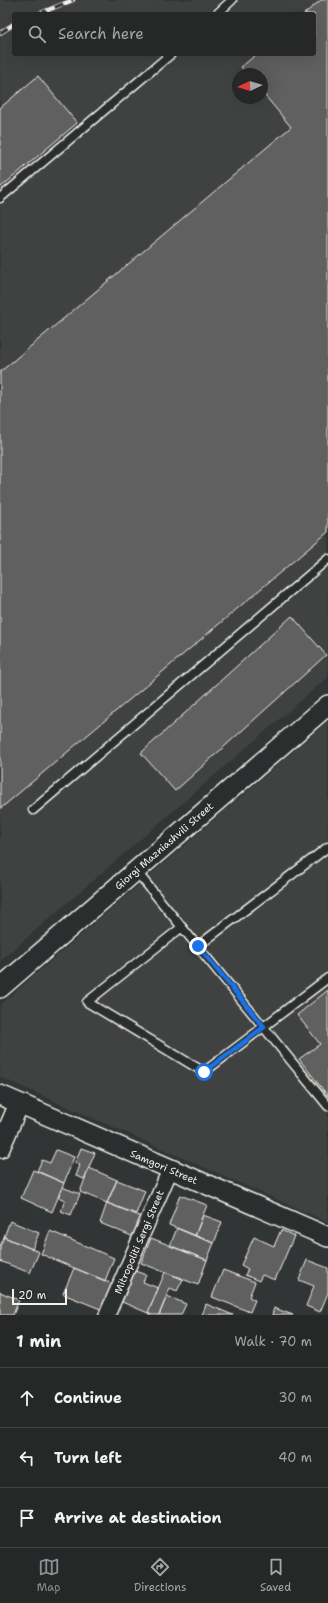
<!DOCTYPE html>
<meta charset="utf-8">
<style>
:root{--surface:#262828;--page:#2e3030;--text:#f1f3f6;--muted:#a4a6a8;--line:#424445;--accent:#8c9099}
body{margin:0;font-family:"Shantell Sans",sans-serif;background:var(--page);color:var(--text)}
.compass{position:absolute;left:232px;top:68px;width:36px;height:36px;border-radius:50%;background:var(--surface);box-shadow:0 4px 16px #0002;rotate:266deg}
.scale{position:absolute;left:12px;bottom:10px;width:55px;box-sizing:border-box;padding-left:4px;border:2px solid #f4f1e8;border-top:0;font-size:11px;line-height:14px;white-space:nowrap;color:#f4f1e8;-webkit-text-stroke:3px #2a2d2e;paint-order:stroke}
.stop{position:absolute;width:12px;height:12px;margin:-9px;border:3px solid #1a73e8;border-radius:50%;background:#fff}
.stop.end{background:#1a73e8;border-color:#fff;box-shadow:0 1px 4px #0008}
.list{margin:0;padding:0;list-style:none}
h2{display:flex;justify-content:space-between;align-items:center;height:52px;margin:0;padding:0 16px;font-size:17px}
h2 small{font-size:13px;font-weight:400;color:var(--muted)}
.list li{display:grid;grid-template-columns:26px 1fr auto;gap:12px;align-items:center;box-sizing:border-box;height:60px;padding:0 16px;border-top:1px solid var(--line)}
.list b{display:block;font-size:15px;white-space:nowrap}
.list em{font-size:13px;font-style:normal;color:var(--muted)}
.icon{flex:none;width:22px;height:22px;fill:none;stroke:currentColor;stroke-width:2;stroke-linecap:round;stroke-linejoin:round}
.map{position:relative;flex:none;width:328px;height:1315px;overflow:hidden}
.search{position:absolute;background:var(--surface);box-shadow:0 4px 16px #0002;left:12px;right:12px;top:12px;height:44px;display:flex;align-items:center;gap:10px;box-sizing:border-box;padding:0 14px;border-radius:4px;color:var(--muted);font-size:15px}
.sheet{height:232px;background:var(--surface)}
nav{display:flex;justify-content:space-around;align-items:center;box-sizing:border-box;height:56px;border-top:1px solid var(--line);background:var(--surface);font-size:11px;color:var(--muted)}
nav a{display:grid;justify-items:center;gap:2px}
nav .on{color:var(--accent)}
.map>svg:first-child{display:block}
.built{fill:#404242;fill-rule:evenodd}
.building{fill:#5f605f;stroke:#f4f1e8}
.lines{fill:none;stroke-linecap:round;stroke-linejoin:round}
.service-casing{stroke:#f4f1e8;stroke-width:11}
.minor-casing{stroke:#f4f1e8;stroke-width:18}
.tertiary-casing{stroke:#f4f1e8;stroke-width:22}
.service{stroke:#2a2d2e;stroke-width:8}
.minor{stroke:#2a2d2e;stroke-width:15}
.tertiary{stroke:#2a2d2e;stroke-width:19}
.rail-casing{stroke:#f4f1e8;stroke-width:4.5}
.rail{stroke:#2a2d2e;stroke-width:3;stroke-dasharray:9;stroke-linecap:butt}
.route{stroke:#1a73e8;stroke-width:5}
.labels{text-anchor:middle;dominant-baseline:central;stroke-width:3;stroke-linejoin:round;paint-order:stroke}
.street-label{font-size:10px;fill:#f4f1e8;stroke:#2a2d2e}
</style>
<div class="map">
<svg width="328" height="1315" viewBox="0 0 328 1315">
<rect width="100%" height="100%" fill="#323535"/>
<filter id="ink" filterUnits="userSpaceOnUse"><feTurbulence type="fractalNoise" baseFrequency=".025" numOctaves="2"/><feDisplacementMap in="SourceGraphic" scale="8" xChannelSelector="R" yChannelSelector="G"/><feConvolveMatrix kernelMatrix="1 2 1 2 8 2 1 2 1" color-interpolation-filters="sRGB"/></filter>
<g filter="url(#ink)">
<path class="built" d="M0,0H328V677L0,961ZM14,14H314V54H14ZM238,74H262V98H238Z
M328,721V1222L0,1077V1005Z"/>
<path class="building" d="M321,0H328V532L0,809V372L291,127L262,92V74H247L241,67L257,54H314V14H304Z
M38,76L77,123L0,188V108Z
M292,616L326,655L175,791L141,753Z
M328,990V1096L299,1059L320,1044L297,1015Z
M81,1148L95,1153L84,1179L76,1176L80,1165L75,1163Z
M56,1150L74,1157L64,1183L37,1171L42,1160L50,1163Z
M89,1168L117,1180L107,1203L80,1192Z
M33,1170L64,1183L52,1212L21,1198Z
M117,1180L145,1191L136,1214L107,1203Z
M62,1187L80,1194L71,1215L61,1211L65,1200L58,1197Z
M180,1195L207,1205L195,1236L169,1225Z
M107,1203L142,1217L134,1237L100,1223Z
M203,1215L222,1222L214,1243L195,1236Z
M10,1221L39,1233L32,1249L4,1237Z
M177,1228L214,1243L207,1260L170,1246Z
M281,1230L294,1236L275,1280L262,1275L259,1281L245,1275L248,1269L241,1265L254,1237L274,1246Z
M50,1231L114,1258L105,1281L41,1254Z
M4,1237L39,1252L30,1273L0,1261V1246Z
M151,1238L207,1260L198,1285L141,1263Z
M307,1260L328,1268V1293L320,1312L306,1306L314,1286L299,1280Z
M74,1268L114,1284L103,1310L63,1294Z
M223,1270L255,1282L249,1297L255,1300L250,1312L212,1297Z
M135,1271L146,1275L143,1282L158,1288L148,1313L122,1302Z
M165,1272L183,1279L177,1291L170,1288L159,1315H152L148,1313Z
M0,1292L19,1300L13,1315H0Z
M167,1296L186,1304L181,1315H159Z
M206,1304L233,1315H202Z
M274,1308L293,1315H272Z"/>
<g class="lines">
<defs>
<path id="service" d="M217,14L232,0
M0,198L171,54
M33,810L328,559
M136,871L328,1106
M182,927L87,1002L204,1072L328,978
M198,946L328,847"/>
<path id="minor" d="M107,1315L170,1170"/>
<path id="tertiary" d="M0,988L328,705
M0,1095L328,1237
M0,1148L19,1104"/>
</defs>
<use href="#service" class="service-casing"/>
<use href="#minor" class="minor-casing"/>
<use href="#tertiary" class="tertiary-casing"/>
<use href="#service" class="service"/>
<use href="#minor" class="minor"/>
<use href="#tertiary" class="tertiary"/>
<defs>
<path id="rail" d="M38,14L73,0
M0,33L14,24"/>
</defs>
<use href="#rail" class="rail-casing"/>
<use href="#rail" class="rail"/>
</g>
</g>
<g class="lines" filter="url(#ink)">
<path class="route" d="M198,946L264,1027L204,1072"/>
</g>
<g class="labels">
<g class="street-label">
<text transform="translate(164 846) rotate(-41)">Giorgi Mazniashvili Street</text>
<text transform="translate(164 1167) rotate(23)">Samgori Street</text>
<text transform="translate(139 1242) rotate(-67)">Mitropoliti Sergi Street</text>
</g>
</g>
</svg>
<svg class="compass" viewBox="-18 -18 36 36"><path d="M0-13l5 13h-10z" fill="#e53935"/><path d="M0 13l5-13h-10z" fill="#a4a6a8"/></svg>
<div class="scale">20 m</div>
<div class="stop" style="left:204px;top:1072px"></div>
<div class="stop end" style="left:198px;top:946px"></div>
<div class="search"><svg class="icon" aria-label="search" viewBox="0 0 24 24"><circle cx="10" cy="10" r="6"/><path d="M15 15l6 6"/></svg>Search here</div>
</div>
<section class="sheet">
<h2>1 min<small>Walk · 70 m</small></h2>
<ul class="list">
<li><svg class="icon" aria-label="ahead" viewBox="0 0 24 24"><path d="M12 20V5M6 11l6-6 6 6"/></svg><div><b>Continue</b></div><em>30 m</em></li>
<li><svg class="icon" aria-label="left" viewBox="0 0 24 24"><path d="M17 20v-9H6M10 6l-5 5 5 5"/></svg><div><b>Turn left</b></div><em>40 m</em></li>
<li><svg class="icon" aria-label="arrive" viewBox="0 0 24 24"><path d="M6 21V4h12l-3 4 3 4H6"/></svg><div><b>Arrive at destination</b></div></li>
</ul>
</section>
<nav>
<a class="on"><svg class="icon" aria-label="map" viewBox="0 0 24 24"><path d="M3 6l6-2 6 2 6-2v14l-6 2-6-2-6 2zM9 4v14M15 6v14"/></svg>Map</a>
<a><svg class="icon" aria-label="directions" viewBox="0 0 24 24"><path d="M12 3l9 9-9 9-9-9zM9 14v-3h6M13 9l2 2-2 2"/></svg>Directions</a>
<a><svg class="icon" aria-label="saved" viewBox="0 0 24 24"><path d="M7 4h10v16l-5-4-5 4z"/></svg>Saved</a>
</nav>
